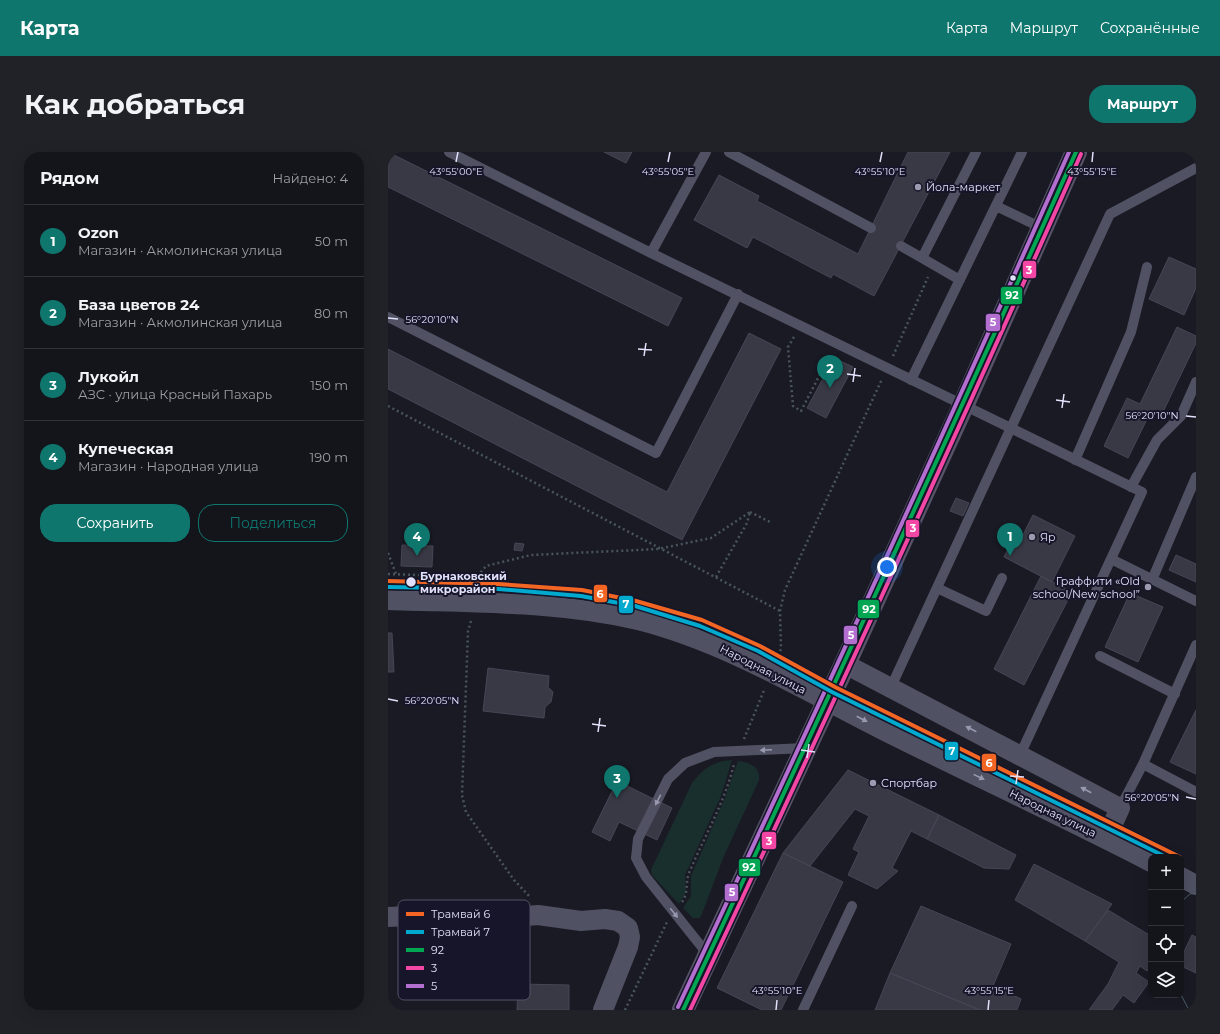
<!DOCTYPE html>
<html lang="ru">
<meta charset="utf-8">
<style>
:root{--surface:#14141b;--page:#212128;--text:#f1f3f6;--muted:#9d9ea3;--line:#33333a;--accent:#0f766e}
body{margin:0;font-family:Montserrat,sans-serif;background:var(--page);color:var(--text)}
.controls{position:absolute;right:12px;bottom:12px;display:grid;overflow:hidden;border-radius:8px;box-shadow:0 4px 16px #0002}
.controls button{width:36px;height:36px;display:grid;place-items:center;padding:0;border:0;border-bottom:1px solid var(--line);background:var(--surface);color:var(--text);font:20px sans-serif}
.you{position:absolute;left:499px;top:415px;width:14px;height:14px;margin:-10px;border:3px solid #fff;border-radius:50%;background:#1a73e8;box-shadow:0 0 0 6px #1a73e833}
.badge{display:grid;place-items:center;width:26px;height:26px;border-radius:50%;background:var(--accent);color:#fff;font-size:13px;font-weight:700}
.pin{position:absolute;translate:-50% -33px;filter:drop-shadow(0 1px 2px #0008)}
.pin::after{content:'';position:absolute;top:21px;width:14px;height:12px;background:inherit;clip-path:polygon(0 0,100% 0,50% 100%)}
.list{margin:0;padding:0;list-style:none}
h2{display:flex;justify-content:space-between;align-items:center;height:52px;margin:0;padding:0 16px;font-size:17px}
h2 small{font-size:13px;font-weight:400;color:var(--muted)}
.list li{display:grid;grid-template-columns:26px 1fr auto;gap:12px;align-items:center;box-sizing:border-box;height:72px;padding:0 16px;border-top:1px solid var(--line)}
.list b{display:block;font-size:15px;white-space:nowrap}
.list p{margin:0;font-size:13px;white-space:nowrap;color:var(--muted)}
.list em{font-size:13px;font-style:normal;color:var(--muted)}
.actions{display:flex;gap:8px;padding:12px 16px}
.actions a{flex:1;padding:9px 0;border:1px solid var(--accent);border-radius:16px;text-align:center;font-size:14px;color:var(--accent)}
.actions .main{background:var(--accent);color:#fff}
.icon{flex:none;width:22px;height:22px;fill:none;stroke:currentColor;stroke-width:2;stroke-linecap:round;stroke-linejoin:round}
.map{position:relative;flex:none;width:808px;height:858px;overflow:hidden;border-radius:16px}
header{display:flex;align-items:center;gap:24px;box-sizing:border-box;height:56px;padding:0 20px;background:var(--accent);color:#fff}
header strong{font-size:19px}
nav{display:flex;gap:22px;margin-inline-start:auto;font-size:14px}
.intro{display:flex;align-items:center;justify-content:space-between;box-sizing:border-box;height:96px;padding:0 24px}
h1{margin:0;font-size:28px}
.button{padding:10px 18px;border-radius:16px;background:var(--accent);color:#fff;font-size:14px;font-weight:700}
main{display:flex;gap:24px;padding:0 24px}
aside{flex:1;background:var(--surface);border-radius:16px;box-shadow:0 4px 16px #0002}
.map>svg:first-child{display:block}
.green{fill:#182f2d}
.building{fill:#393945;stroke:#474556}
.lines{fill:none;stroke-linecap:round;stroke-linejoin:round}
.path{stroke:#49555e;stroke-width:2.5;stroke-dasharray:2 3;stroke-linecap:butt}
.service{stroke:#505163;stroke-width:10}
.minor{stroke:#505163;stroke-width:20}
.primary{stroke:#575268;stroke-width:22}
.tram{stroke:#4a5e69;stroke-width:1}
.bus-1-casing{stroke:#161529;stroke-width:7}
.bus-2-casing{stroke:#161529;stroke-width:7}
.bus-3-casing{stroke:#161529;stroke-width:7}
.bus-1{stroke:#00a651;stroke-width:4}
.bus-2{stroke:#f346a5;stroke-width:4}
.bus-3{stroke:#b36fd0;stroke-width:4}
.tram-1-casing{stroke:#161529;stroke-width:7}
.tram-2-casing{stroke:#161529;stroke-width:7}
.tram-1{stroke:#f26522;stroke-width:4}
.tram-2{stroke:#00a9ce;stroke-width:4}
.oneway{fill:#9899af}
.ticks{fill:none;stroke:#e1e1fb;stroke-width:1.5}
.poi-dot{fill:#9b9bb0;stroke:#161529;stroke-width:1.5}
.bus-dot{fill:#e1e1fb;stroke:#161529;stroke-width:1.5}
.labels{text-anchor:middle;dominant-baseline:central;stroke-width:4;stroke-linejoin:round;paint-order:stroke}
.poi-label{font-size:11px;fill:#e1e1fb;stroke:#161529;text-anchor:start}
.stop-label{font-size:11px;font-weight:bold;fill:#e1e1fb;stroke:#161529;text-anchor:start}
.street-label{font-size:11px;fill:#e1e1fb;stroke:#161529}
.key{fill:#161529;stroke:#535268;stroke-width:1}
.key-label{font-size:11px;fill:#e1e1fb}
.ticks-label{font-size:10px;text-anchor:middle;fill:#e1e1fb;stroke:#161529;stroke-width:4;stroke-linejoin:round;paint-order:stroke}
.line-badge{stroke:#161529;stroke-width:1.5}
.badge-label{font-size:11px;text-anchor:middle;font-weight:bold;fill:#fff}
</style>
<header>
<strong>Карта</strong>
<nav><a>Карта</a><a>Маршрут</a><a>Сохранённые</a></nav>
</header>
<div class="intro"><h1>Как добраться</h1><a class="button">Маршрут</a></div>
<main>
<aside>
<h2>Рядом<small>Найдено: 4</small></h2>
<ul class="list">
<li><span class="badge">1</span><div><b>Ozon</b><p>Магазин · Акмолинская улица</p></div><em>50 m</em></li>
<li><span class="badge">2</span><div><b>База цветов 24</b><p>Магазин · Акмолинская улица</p></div><em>80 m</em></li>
<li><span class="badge">3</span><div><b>Лукойл</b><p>АЗС · улица Красный Пахарь</p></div><em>150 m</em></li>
<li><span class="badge">4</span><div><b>Купеческая</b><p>Магазин · Народная улица</p></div><em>190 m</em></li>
</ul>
<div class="actions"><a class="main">Сохранить</a><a>Поделиться</a></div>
</aside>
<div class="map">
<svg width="808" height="858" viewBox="0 0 808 858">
<rect width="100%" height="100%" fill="#1a1a24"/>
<path class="green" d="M344,608L333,644L297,723L298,740L291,752L264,723L263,718L304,631C315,617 325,609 344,608Z
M350,609C361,610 373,615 371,628L336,704L313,764L311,766H305L295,756L303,744V724L337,646Z"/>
<path class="building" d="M0,0L294,146L280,174L0,35Z
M216,0H244L238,11Z
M520,0H562L486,144L445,122L443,126L365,85L359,96L306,68L331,23L371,44L369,49L470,102Z
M781,105L808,117V136L796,163L761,147Z
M789,175L808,184V191L773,264L763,259L740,306L716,294L739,246L752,252Z
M361,181L393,197L294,388L0,237V197L279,340Z
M446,206L465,215L438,266L419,256Z
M568,346L581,351L575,364L562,359Z
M645,363L687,384L664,430L616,405L626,385L632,389Z
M127,391L136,392L134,399L126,398Z
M14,393L45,394L44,415L13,414Z
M788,403L808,412V430L781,418Z
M653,424L684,440L636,533L606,517Z
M742,441L775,455L750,510L717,495Z
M0,481H4L6,520H0Z
M100,516L161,524L160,535L165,540L163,550L157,555L156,566L95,559Z
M808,558V622L782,610Z
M460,618L551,663L539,687L523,679L504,716L510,719L489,737L460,723L471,700L465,697L481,664L467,657L422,714L395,701Z
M229,629L284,656L269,688L231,670L222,689L204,680Z
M551,663L628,703L621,717L596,716L539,687Z
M395,701L455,730L393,858H374L329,836Z
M646,712L724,752L697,789L627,748Z
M533,754L623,792L605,834L633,847L629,858H592L502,821Z
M720,758L763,784V813L759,819L752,814L748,821L761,830L746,851L735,843L724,858H701L720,832L731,810L697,789Z
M804,783L808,785V821L793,814V806Z
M502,821L592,858H487Z
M130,832L181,833V858H129Z"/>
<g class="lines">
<path class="path" d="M406,185L400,195L405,254L413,259L442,203
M505,204L540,125
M0,254L392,459
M362,360L382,370
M0,401L8,422
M0,422L89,425L98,414L143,403L270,397L323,386L362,360
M328,425L359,371L362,360
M83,469L80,479L74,643L78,660L126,728L142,745
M391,504L393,496L392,459L397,438L494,227
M356,587L377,536
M294,750C301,740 297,731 301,721C316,685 337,650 346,612
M237,858L279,770"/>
<path class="service" d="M61,0L263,101L754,340L632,603
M341,0L483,76
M608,54L654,76
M513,94L534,106
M263,101L318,0
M572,128L534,106L588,0
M0,165L268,301L350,142
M523,228L634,0
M687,308L743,180L759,115
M743,335L769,288L793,264L808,230
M723,407L808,449
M764,428L808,325
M549,436L598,459L614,426
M712,504L787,542
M503,535L722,62L808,16
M755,612L808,493
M732,656L755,612L808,640
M321,804L258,725L248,706L250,687L280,627L297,611L326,600L417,596
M415,858L464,754"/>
<path class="minor" d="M0,448C84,451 168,449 250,468C337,490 414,537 493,577C583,622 674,664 763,710
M457,512L732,656L718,687
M793,725L808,733
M0,765L21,764L82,769L150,763L193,769L217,767L230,769L240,776L242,785L240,795L215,858"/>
<path class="primary" d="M295,858L457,512L575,254L688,0"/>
<path class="tram" d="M793,750L802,742L808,741
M793,843L801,858"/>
<defs>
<path id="bus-1" d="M295,858C428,573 560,287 688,0"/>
<path id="bus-2" d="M302,858C435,574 566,289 693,2"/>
<path id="bus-3" d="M290,855C423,571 554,287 681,0"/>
</defs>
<use href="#bus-1" class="bus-1-casing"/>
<use href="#bus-2" class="bus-2-casing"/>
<use href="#bus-3" class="bus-3-casing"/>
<use href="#bus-1" class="bus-1"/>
<use href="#bus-2" class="bus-2"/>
<use href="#bus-3" class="bus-3"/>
<defs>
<path id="tram-1" d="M0,429L110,432L194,438L248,449L314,468L372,494L447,535L792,705"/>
<path id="tram-2" d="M0,435L110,437L193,444L247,454L312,474L370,499L444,540L778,705"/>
</defs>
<use href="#tram-1" class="tram-1-casing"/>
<use href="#tram-2" class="tram-2-casing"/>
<use href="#tram-1" class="tram-1"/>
<use href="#tram-2" class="tram-2"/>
</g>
<defs><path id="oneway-solid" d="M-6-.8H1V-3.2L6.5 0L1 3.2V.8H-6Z"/></defs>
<g class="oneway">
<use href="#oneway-solid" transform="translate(474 567) rotate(27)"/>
<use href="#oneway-solid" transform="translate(583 577) rotate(-152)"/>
<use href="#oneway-solid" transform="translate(378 598) rotate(178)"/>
<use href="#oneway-solid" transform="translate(591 625) rotate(26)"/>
<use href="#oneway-solid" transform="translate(698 638) rotate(-152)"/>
<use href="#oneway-solid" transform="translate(270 648) rotate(117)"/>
<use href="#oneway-solid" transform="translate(286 761) rotate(51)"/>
</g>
<path class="ticks" d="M68,10L70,0M280,10L282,0M492,10L494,0M704,10L705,0M0,166L10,167M250,197L264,198M256,204L258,191M459,222L473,224M465,230L467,216M668,248L682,250M674,256L676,242M798,264L808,265M0,547L10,549M204,572L218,574M210,580L212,566M413,598L427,600M419,606L421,592M622,624L636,625M628,632L630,618M798,645L808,647M388,858L389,848M600,858L601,848"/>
<g class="poi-dot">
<circle cx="530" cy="35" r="4"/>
<circle cx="644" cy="385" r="4"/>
<circle cx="760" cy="435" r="4"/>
<circle cx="485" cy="631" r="4"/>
</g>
<g class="bus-dot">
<circle cx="625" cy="126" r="3.5"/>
<circle cx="23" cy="430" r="5.5"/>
</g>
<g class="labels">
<g class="poi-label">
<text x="538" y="35">Йола-маркет</text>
<text x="652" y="385">Яр</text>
<text x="752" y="429" text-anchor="end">Граффити «Old<tspan x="752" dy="13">school/New school”</tspan></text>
<text x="493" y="631">Спортбар</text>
</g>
<g class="stop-label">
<text x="32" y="424">Бурнаковский<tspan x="32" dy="13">микрорайон</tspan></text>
</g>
<g class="street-label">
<text transform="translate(375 517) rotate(27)">Народная улица</text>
<text transform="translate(665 661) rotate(26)">Народная улица</text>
</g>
</g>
<rect x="10" y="748" width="132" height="100" rx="6" class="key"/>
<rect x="18" y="760" width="18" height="4" fill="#f26522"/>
<rect x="18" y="778" width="18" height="4" fill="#00a9ce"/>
<rect x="18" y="796" width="18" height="4" fill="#00a651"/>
<rect x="18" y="814" width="18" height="4" fill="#f346a5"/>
<rect x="18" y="832" width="18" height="4" fill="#b36fd0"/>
<g class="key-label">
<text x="43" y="766">Трамвай 6</text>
<text x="43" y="784">Трамвай 7</text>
<text x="43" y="802">92</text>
<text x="43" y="820">3</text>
<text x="43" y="838">5</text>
</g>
<g class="ticks-label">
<text x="68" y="23">43°55'00"E</text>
<text x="280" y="23">43°55'05"E</text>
<text x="492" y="23">43°55'10"E</text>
<text x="704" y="23">43°55'15"E</text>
<text x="44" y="171">56°20'10"N</text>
<text x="764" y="267">56°20'10"N</text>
<text x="44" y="552">56°20'05"N</text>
<text x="764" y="649">56°20'05"N</text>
<text x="389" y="842">43°55'10"E</text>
<text x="601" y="842">43°55'15"E</text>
</g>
<g class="line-badge">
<rect x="634" y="108" width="15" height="19" rx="4" fill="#f346a5"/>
<rect x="612" y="134" width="23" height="19" rx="4" fill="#00a651"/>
<rect x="597" y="161" width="16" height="19" rx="4" fill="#b36fd0"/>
<rect x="517" y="367" width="15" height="19" rx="4" fill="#f346a5"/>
<rect x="205" y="432" width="15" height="19" rx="4" fill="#f26522"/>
<rect x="230" y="443" width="16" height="19" rx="4" fill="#00a9ce"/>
<rect x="469" y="447" width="23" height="20" rx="4" fill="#00a651"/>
<rect x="455" y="473" width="15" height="20" rx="4" fill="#b36fd0"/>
<rect x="556" y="589" width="15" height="20" rx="4" fill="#00a9ce"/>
<rect x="593" y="601" width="16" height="19" rx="4" fill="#f26522"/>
<rect x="373" y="679" width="16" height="19" rx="4" fill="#f346a5"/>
<rect x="350" y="706" width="23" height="19" rx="4" fill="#00a651"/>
<rect x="336" y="731" width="15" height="19" rx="4" fill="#b36fd0"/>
</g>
<g class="badge-label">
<text x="641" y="122">3</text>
<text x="624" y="147">92</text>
<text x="605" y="174">5</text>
<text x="525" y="380">3</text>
<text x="212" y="446">6</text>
<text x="238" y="456">7</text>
<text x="481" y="461">92</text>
<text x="463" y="487">5</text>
<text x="564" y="603">7</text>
<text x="601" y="615">6</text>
<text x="381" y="693">3</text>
<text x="361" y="719">92</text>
<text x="344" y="744">5</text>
</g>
</svg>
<div class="controls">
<button>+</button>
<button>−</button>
<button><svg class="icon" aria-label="locate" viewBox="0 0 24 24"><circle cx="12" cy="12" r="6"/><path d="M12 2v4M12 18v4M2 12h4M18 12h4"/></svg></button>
<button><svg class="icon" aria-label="layers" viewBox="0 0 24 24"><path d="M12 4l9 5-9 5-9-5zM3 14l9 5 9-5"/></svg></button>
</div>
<div class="you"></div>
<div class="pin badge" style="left:622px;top:404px">1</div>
<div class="pin badge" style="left:442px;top:236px">2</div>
<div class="pin badge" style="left:229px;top:646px">3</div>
<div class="pin badge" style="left:29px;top:404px">4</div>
</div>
</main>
